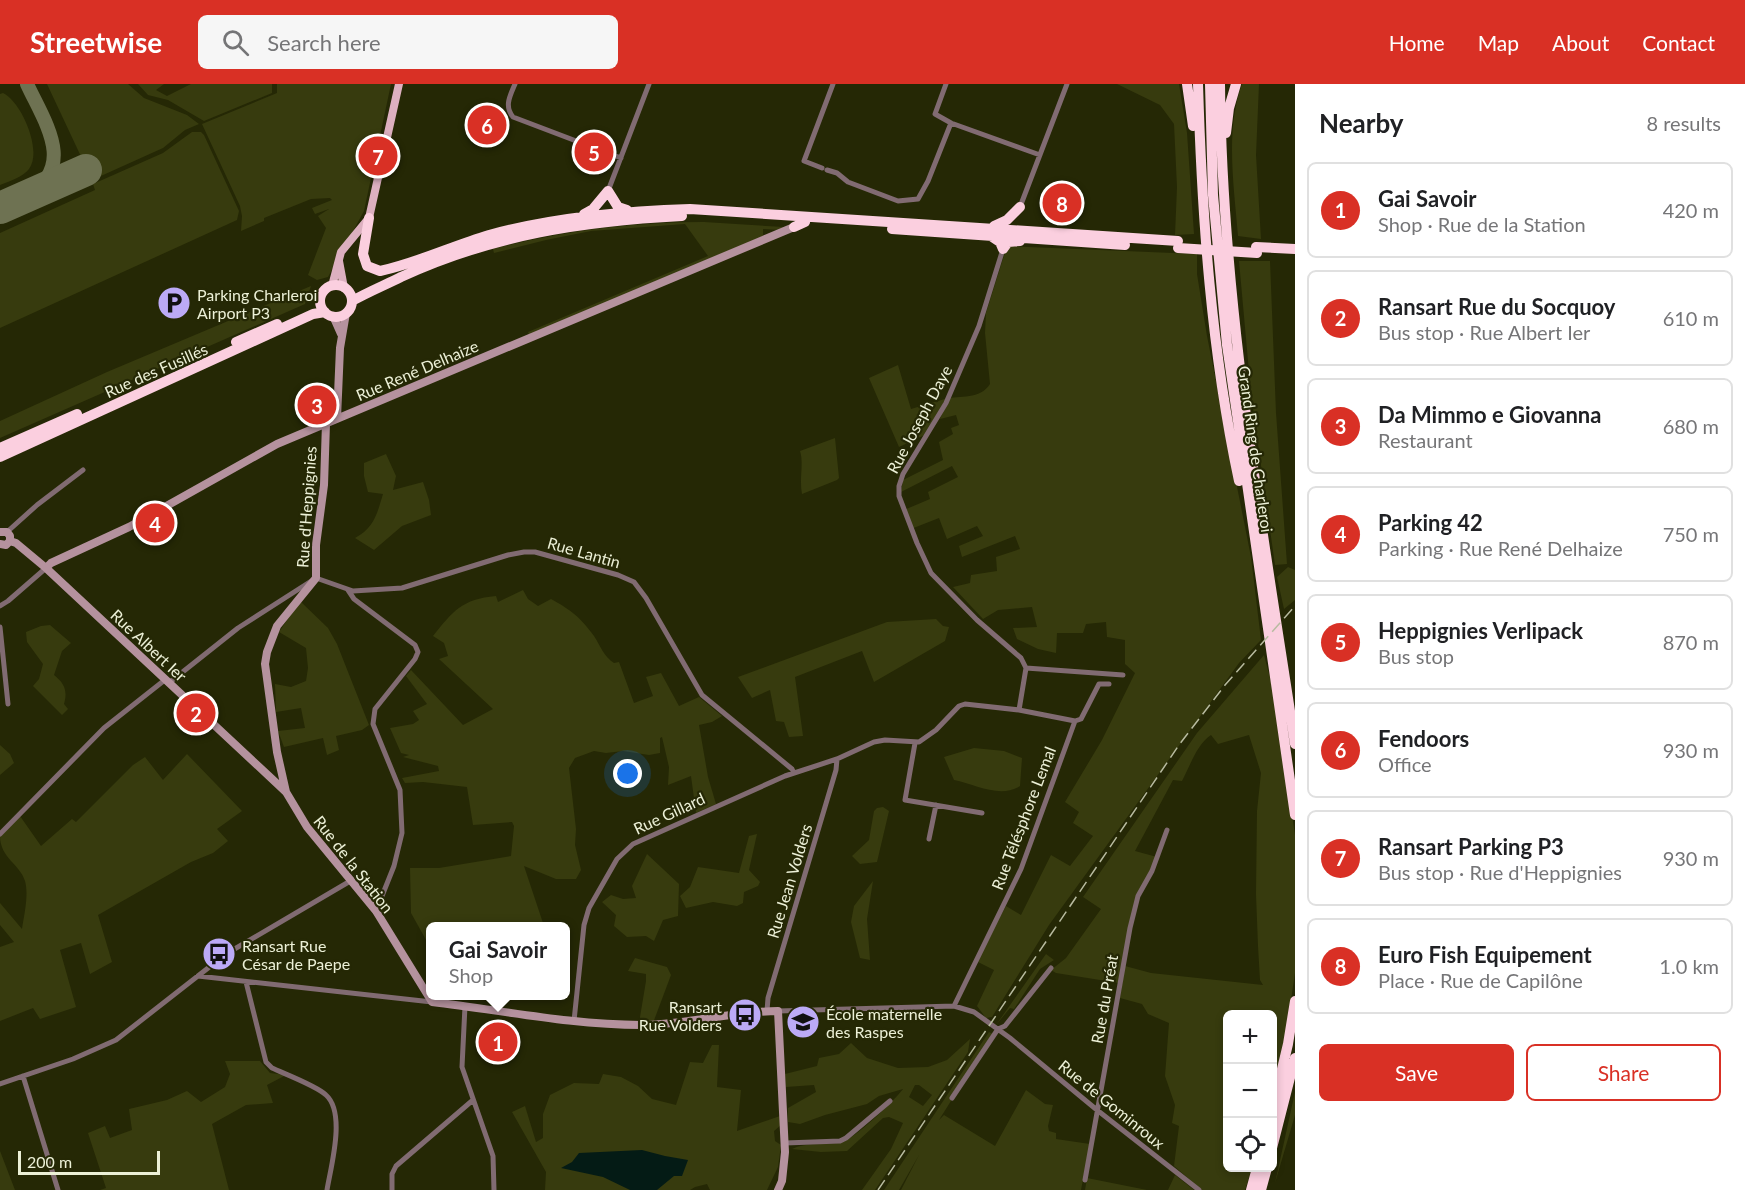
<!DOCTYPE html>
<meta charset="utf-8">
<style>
:root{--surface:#fff;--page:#f6f6f6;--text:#202124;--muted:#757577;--line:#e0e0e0;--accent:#d93025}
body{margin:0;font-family:Lato,sans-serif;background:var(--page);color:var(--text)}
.controls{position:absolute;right:18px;bottom:18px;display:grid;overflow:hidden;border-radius:9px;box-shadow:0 3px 9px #0003}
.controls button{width:54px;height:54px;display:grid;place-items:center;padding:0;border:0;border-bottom:2px solid var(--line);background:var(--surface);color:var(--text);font:30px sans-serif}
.scale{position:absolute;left:18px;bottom:15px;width:142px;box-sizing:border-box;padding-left:6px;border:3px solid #ecf0d7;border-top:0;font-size:16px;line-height:21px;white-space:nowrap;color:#ecf0d7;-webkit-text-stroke:4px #252805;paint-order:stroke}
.you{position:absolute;left:628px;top:690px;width:21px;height:21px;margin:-15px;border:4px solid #fff;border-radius:50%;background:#1a73e8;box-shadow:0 0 0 9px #1a73e833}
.badge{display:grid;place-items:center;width:39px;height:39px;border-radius:50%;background:var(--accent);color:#fff;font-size:20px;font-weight:700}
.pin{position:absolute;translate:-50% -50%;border:3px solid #fff;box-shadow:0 2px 6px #0006}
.popup{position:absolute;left:426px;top:838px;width:144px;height:78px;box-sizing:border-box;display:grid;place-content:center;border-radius:9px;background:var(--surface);filter:drop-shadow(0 2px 4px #0005);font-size:20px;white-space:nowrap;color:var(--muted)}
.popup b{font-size:22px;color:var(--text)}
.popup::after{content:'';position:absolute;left:50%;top:100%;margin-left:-12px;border:12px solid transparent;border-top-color:var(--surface)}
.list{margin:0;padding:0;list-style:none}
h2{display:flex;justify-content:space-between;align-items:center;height:78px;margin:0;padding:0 24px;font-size:26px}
h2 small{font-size:20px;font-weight:400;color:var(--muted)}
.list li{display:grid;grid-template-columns:39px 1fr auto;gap:18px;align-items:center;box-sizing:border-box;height:96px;margin:0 12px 12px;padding:0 12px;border:2px solid var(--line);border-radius:9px}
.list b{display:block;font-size:22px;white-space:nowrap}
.list p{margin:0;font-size:20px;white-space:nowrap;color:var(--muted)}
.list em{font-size:20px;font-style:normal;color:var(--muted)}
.actions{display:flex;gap:12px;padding:18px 24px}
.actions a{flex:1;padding:14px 0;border:2px solid var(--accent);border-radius:9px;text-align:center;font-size:21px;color:var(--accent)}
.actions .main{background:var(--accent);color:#fff}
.icon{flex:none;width:33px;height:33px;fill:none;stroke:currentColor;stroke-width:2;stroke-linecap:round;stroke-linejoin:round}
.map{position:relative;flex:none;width:1295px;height:1106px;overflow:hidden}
header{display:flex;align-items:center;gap:36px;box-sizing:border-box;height:84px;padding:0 30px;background:var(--accent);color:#fff}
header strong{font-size:28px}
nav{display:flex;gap:33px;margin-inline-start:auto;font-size:21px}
.search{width:420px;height:54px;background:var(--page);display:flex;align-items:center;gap:15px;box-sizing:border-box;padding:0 21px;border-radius:9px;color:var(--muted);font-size:22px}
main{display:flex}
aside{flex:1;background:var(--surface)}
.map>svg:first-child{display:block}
.green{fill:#373b0e;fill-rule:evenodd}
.water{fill:#041b15}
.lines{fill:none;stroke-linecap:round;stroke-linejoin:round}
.taxiway{stroke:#6e7252;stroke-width:14}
.runway{stroke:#6e7252;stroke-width:32}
.street{stroke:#816b72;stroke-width:5}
.secondary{stroke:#b5929e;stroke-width:8}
.primary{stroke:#ddb0c0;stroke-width:8}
.highway{stroke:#fbcfdf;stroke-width:10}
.rail{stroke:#b8bba0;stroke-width:1.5;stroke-dasharray:12 6;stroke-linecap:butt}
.highway-bridge{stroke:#fbcfdf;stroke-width:10}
.labels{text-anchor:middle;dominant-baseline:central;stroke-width:4.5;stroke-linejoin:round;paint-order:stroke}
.poi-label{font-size:16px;fill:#ecf0d7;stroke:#252805;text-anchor:start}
.street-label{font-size:16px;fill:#ecf0d7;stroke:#252805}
</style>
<header>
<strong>Streetwise</strong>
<div class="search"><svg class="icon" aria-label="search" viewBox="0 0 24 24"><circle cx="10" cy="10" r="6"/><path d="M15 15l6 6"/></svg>Search here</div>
<nav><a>Home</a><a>Map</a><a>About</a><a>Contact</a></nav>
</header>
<main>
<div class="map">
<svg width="1295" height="1106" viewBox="0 0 1295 1106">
<rect width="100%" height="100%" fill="#252805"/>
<path class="green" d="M47,0H128L144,14L187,31L199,40L185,46L163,64L92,96Z
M138,0H164L156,6L167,12L191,0H272V9L204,37L168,16L148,11Z
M277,0H391L364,127L328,193L317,196L308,191L326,144L318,132L329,125L315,130L312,124L332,116L330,114L311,115L264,134V137L241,147L242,132L240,122L202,40L277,9Z
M1117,0H1179L1187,49L1194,150L1175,151L1177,103L1174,40L1160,21Z
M1242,0H1259L1256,71L1261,155L1238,152C1234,102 1225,47 1242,0Z
M3,9C21,17 43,67 29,85C23,93 10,97 0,101V10Z
M192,48H201L204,51L239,127L237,136L0,244V149L95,106L93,100L163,69Z
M704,138L784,143L781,146L763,145V152L529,251L528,248L708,172L685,140L591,147L546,156L494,169L493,165C562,147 632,138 704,138Z
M1007,162L1197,170V190L1207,252L1251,473L1261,556L1239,579L1194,641L1049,841L992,933L986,934L977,922L994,886L976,877L1006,822L1021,831L1051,771L1070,782L1093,752L1073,739L1079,728L1065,718L1102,656L1135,589L1125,580V556L1107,553L1106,538L1086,540L1083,549H1057L1056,569L1038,565L1017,555L1013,544L1037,543L1032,523L998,526L983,535L953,503L970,499L971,491L997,487L996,473L1020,465L1015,452L962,473L959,462L983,452L977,442L947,455L939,434L911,445L904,426L930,415L928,408L958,393L952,382L901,408L903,396L943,376L939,358L953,350L951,344L959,341L956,331L940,335L946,319L927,350L899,363L869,294L898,281L911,325C922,322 933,318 945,315C960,311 980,316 990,300L985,249L986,229Z
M1239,177H1270L1276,329L1287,480L1275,481L1251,310Z
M311,202L305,220L0,354V337L107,288Z
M835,354L839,394L837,396L802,410C799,395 804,379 800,367Z
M386,370L396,392L393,406L423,398L429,416L431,431L402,442L374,466L355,454C374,444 377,430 383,410L368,408L364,392V379Z
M1288,483L1295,486V516L1284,525L1277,493Z
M523,506L528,515L538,522L551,515C571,526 580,533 594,552C600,561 604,573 614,579L619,578L634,619L653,612L646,593L661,589L679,622L699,613L722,632L712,638L699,641L708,693L716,720L696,729L691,692L668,701L669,683L662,653L660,654V669L649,671L623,667L606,669L594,667L575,674L569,684L576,745L575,761L581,786L576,795H556L524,782L544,842H430V863L411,829L410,784H439L511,772L514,742L512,738L473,741L467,703L423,698L405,699L402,694L439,687L438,682L403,673L409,671L401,669L390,644L413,640L419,636L413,627L427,620L406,592L411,586L463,641L493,625L439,575L448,572L444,559L433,552C453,527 462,515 496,512L498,518Z
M300,517L328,544L337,560L369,641L362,646L336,652L339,666L327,671L323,654L284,663L278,647L305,644L301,624L276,628L275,600L291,603L306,597L308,584L306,564L279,548Z
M936,535L943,542L949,543L945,557L874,598L862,567L795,593L803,652L789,653L784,638L776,637L770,606L752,614L738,593L887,538Z
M50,541L71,559L62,567L54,591C64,599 68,606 64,620L68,625L62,631L33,602L39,595L43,580L27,558L26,548L41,542Z
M1264,571L1273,605L1295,751V889L1281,983L1273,1012L1272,930H1228V1084H1252L1245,1106H1202L1174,1082L1179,1042L1172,1039L1175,1021L1165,992L1169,939L1148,930L1142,920L1120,914L1125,882L1151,889L1263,901L1260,896L1258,862L1256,810L1257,727L1261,689L1249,651L1218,660L1211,651C1197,660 1190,682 1182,697L1173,696L1135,767L1157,773L1136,816L1119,899L1056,889L1051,886L1066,874L1101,825L1083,813L1197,649Z
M0,661L10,670L14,679L0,691Z
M974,664L1004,667L1022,674L1020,702C1000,715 975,700 954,696L944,673Z
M187,670L242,727L217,745L228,757L213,769L191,778L98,831L112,878L90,890L81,859L60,866L76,923L40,935L33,924L0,937V863L14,858L0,841V819L22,845C24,831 29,811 25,797C20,780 0,774 0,752L20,732L41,762L72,735L76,738L133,681L145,673L163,696Z
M883,723L889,727L877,778L860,780L852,772L869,756L874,727L877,724Z
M757,750L749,786L760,798L758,802L744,808L743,819L737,822L713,818L686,824L680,812L690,803L698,783L739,789L749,752Z
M647,770L679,800L678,832L663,836L654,857L646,852L627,853L614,842L616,831L602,818L611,811L623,815L636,814L632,802Z
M873,797L867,835L870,876L860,874L851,838L854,822Z
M1046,870L1054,876L1040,885L1014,925L1010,924L996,941Z
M635,874L667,883L671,891L653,939H639L646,897V890L628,887Z
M989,948L993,950L939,1036L944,1031L995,1062L1026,1006L1045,1020L1053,1021L1048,1042L1049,1047L1056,1049V1055L1090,1060L1081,1106H901L919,1071L899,1106H884Z
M970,955L968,968L875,1106H862L891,1065L903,1039L889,1033L883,1034L847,1067L821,1068L792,1065C806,1058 823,1061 839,1059C853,1057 894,1017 903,1005L879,1012L867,1020L825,1031L800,1040L788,1038V1024L816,1008L814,1001L786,1003L785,990L817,982L819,974L839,970L851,959L867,974L898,984L928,983L947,976ZM915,1001H919L932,1011L923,1022L909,1013Z
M712,961H719L717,1003L741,1006L737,1047L780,1032L781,1041L774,1047L775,1057L781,1061L778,1083L767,1106H710L707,1100L695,1103L690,1106H545L546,1088L512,1028L525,1022L536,1058L543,1054V1030L550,1011L574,999L599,1000L603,990L621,993L638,1002L652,1015L676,1021L690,978L703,979Z
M225,977H260L270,989L286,991L267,1001L273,1019L246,1021L212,1040L229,1106H100L106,1104L88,1049L105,1042L110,1054L132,1046L129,1025L167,1016L187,1007L201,1018L225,1003L230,990Z
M1295,1008V1031L1275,1099Z
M0,1067L15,1106H0Z
M1175,1091L1194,1106H1168Z
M1087,1094L1147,1106H1085Z"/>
<path class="water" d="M642,1066L665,1072L688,1076L682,1092H674L657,1106H630L603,1093L561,1084L572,1078L579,1069Z"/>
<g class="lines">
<path class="taxiway" d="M27,0C45,39 77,82 27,112"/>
<path class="runway" d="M0,124L86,86"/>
<path class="street" d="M515,0C510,12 504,22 513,33L621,74
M951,39L1040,71
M822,84L804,77L833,0
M827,86L837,89L848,98L898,117L918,115L928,97L951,39L935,30L946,0
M608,107L649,0
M1020,123L1067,0
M1003,165L979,242L946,319L903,390L899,402V412L917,459L931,489L977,536L1021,574L1026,584
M7,448L37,421L83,386
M348,506L354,515L415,561L418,568L415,575L375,625L373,640L400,706L402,749L394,782L376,827
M0,522L8,517L46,484
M0,543L8,620
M170,598L238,544L316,494L353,507L402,504L508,471L524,468H535L618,491L634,498L646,514L702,611L792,685L794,689
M1019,626L1026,584L1123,591
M915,659L905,716L982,729
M0,750L104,644L166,595
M929,755L936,721
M198,892L432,918
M246,898L266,978L272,984C285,990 317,1002 326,1011C346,1029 331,1082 327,1106
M465,922L462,983L493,1072L494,1106
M954,922L1021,785L1075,637L1081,635L1099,600H1109
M767,927L768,914L836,686L837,675
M778,927L954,922L974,928L1010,954L1097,1026L1199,1106
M574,937L584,841L589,824L617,775L633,760L785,692L837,675L874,658L885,656L919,658L936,646L959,622L965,620L1019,626L1075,637
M23,992L58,1106
M0,1000L73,975L116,956L226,870L352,796
M952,1014L998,945L1005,942L1051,884
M785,1059L840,1057L846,1054L890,1017
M1085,1096L1130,844L1138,812L1152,787L1167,746
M392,1106V1090L396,1082L473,1016"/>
<path class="secondary" d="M333,232L341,250
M337,334L340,264L346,229
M326,339L324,401L316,461V494L277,542L267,568L265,580L277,668L286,708L307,743L376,827L432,918C501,926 571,941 641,941C687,941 732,927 778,927L785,1068L782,1097L778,1106
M0,448H7L10,452V457
M10,457L16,459L46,484L286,708
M0,460L6,461L10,457
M46,484L51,479L129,443L277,360L794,143"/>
<path class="primary" d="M339,177L344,204
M332,202L341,168L369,134L399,0"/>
<path class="highway" d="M1187,0L1193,42
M1198,0C1202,134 1211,265 1239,397
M1210,0L1213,111L1227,261L1295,731
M1220,0C1222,222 1262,441 1295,660
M1226,49L1229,24L1236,0
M584,130L593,125L608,107L618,123L627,126
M369,134L363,170L367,182L380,187C417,179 452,162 489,151C555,133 622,127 690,125L1178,157
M994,142L1007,136L1020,123
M794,143L805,138
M892,145L1125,161
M991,152L1000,158L1003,165L1008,158L1020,157
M1256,163L1295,165
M320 217a16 16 0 1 1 32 0a16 16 0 1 1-32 0Z
M352,217C368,208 385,201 401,193C492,151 583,137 682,132
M236,258L277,240
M0,364L77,330
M0,373L313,230L325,228
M1272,1027L1288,960L1295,917
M1272,1064L1295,974
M1251,1106L1257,1084
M1261,1106L1267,1084"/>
<path class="rail" d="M878,1106L1179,661L1225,601L1295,522"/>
<path class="highway-bridge" d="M1178,164L1257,169"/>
</g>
<defs>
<symbol id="parking-disc" viewBox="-11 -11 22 22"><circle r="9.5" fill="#bcaaf6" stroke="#252805"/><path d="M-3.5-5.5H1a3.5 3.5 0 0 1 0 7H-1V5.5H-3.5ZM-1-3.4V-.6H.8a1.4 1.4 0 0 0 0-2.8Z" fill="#111"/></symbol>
<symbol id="bus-disc" viewBox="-11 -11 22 22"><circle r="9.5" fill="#bcaaf6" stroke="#252805"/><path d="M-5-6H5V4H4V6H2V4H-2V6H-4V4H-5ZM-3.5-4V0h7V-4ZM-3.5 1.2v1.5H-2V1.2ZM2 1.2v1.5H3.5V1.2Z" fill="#111"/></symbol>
<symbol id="school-disc" viewBox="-11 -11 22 22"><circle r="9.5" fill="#bcaaf6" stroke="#252805"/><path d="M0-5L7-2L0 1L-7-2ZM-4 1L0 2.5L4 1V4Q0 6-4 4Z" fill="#111"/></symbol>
</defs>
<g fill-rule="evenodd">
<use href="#parking-disc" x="155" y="200" width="38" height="38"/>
<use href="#bus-disc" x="200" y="851" width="38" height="38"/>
<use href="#bus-disc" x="726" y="912" width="38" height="38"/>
<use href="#school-disc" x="784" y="919" width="38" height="38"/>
</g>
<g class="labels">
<g class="poi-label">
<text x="197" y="210">Parking Charleroi<tspan x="197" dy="18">Airport P3</tspan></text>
<text x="242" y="861">Ransart Rue<tspan x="242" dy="18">César de Paepe</tspan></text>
<text x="722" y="922" text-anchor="end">Ransart<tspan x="722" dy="18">Rue Volders</tspan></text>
<text x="826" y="929">École maternelle<tspan x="826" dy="18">des Raspes</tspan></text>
</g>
<g class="street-label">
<text transform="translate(156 286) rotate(-24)">Rue des Fusillés</text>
<text transform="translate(417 286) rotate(-23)">Rue René Delhaize</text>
<text transform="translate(919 335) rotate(-62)">Rue Joseph Daye</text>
<text transform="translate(1256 365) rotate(82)">Grand Ring de Charleroi</text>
<text transform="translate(306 423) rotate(-86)">Rue d'Heppignies</text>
<text transform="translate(584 468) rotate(16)">Rue Lantin</text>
<text transform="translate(149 561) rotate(43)">Rue Albert Ier</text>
<text transform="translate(669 729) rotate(-25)">Rue Gillard</text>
<text transform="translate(1023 734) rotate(-69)">Rue Télésphore Lemal</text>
<text transform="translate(354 780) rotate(52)">Rue de la Station</text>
<text transform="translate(789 797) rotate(-73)">Rue Jean Volders</text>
<text transform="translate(1104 915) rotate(-80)">Rue du Préat</text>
<text transform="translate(1112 1020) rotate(39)">Rue de Gominroux</text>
</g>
</g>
</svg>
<div class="controls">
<button>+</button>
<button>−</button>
<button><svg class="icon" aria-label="locate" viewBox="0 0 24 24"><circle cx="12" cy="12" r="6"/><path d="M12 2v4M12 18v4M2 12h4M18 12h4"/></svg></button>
</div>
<div class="scale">200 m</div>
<div class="you"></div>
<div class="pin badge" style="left:498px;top:958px">1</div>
<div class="popup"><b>Gai Savoir</b>Shop</div>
<div class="pin badge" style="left:196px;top:629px">2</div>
<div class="pin badge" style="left:317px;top:321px">3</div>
<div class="pin badge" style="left:155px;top:439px">4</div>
<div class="pin badge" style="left:594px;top:68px">5</div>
<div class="pin badge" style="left:487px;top:41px">6</div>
<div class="pin badge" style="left:378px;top:72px">7</div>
<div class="pin badge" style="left:1062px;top:119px">8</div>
</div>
<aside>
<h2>Nearby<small>8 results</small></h2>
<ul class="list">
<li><span class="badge">1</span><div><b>Gai Savoir</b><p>Shop · Rue de la Station</p></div><em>420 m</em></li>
<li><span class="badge">2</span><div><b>Ransart Rue du Socquoy</b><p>Bus stop · Rue Albert Ier</p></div><em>610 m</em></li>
<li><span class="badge">3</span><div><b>Da Mimmo e Giovanna</b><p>Restaurant</p></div><em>680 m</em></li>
<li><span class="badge">4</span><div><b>Parking 42</b><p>Parking · Rue René Delhaize</p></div><em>750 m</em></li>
<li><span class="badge">5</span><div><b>Heppignies Verlipack</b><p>Bus stop</p></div><em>870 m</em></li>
<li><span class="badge">6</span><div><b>Fendoors</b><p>Office</p></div><em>930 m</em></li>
<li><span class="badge">7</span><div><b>Ransart Parking P3</b><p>Bus stop · Rue d'Heppignies</p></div><em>930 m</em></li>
<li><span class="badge">8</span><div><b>Euro Fish Equipement</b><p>Place · Rue de Capilône</p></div><em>1.0 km</em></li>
</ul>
<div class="actions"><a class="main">Save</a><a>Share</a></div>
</aside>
</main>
